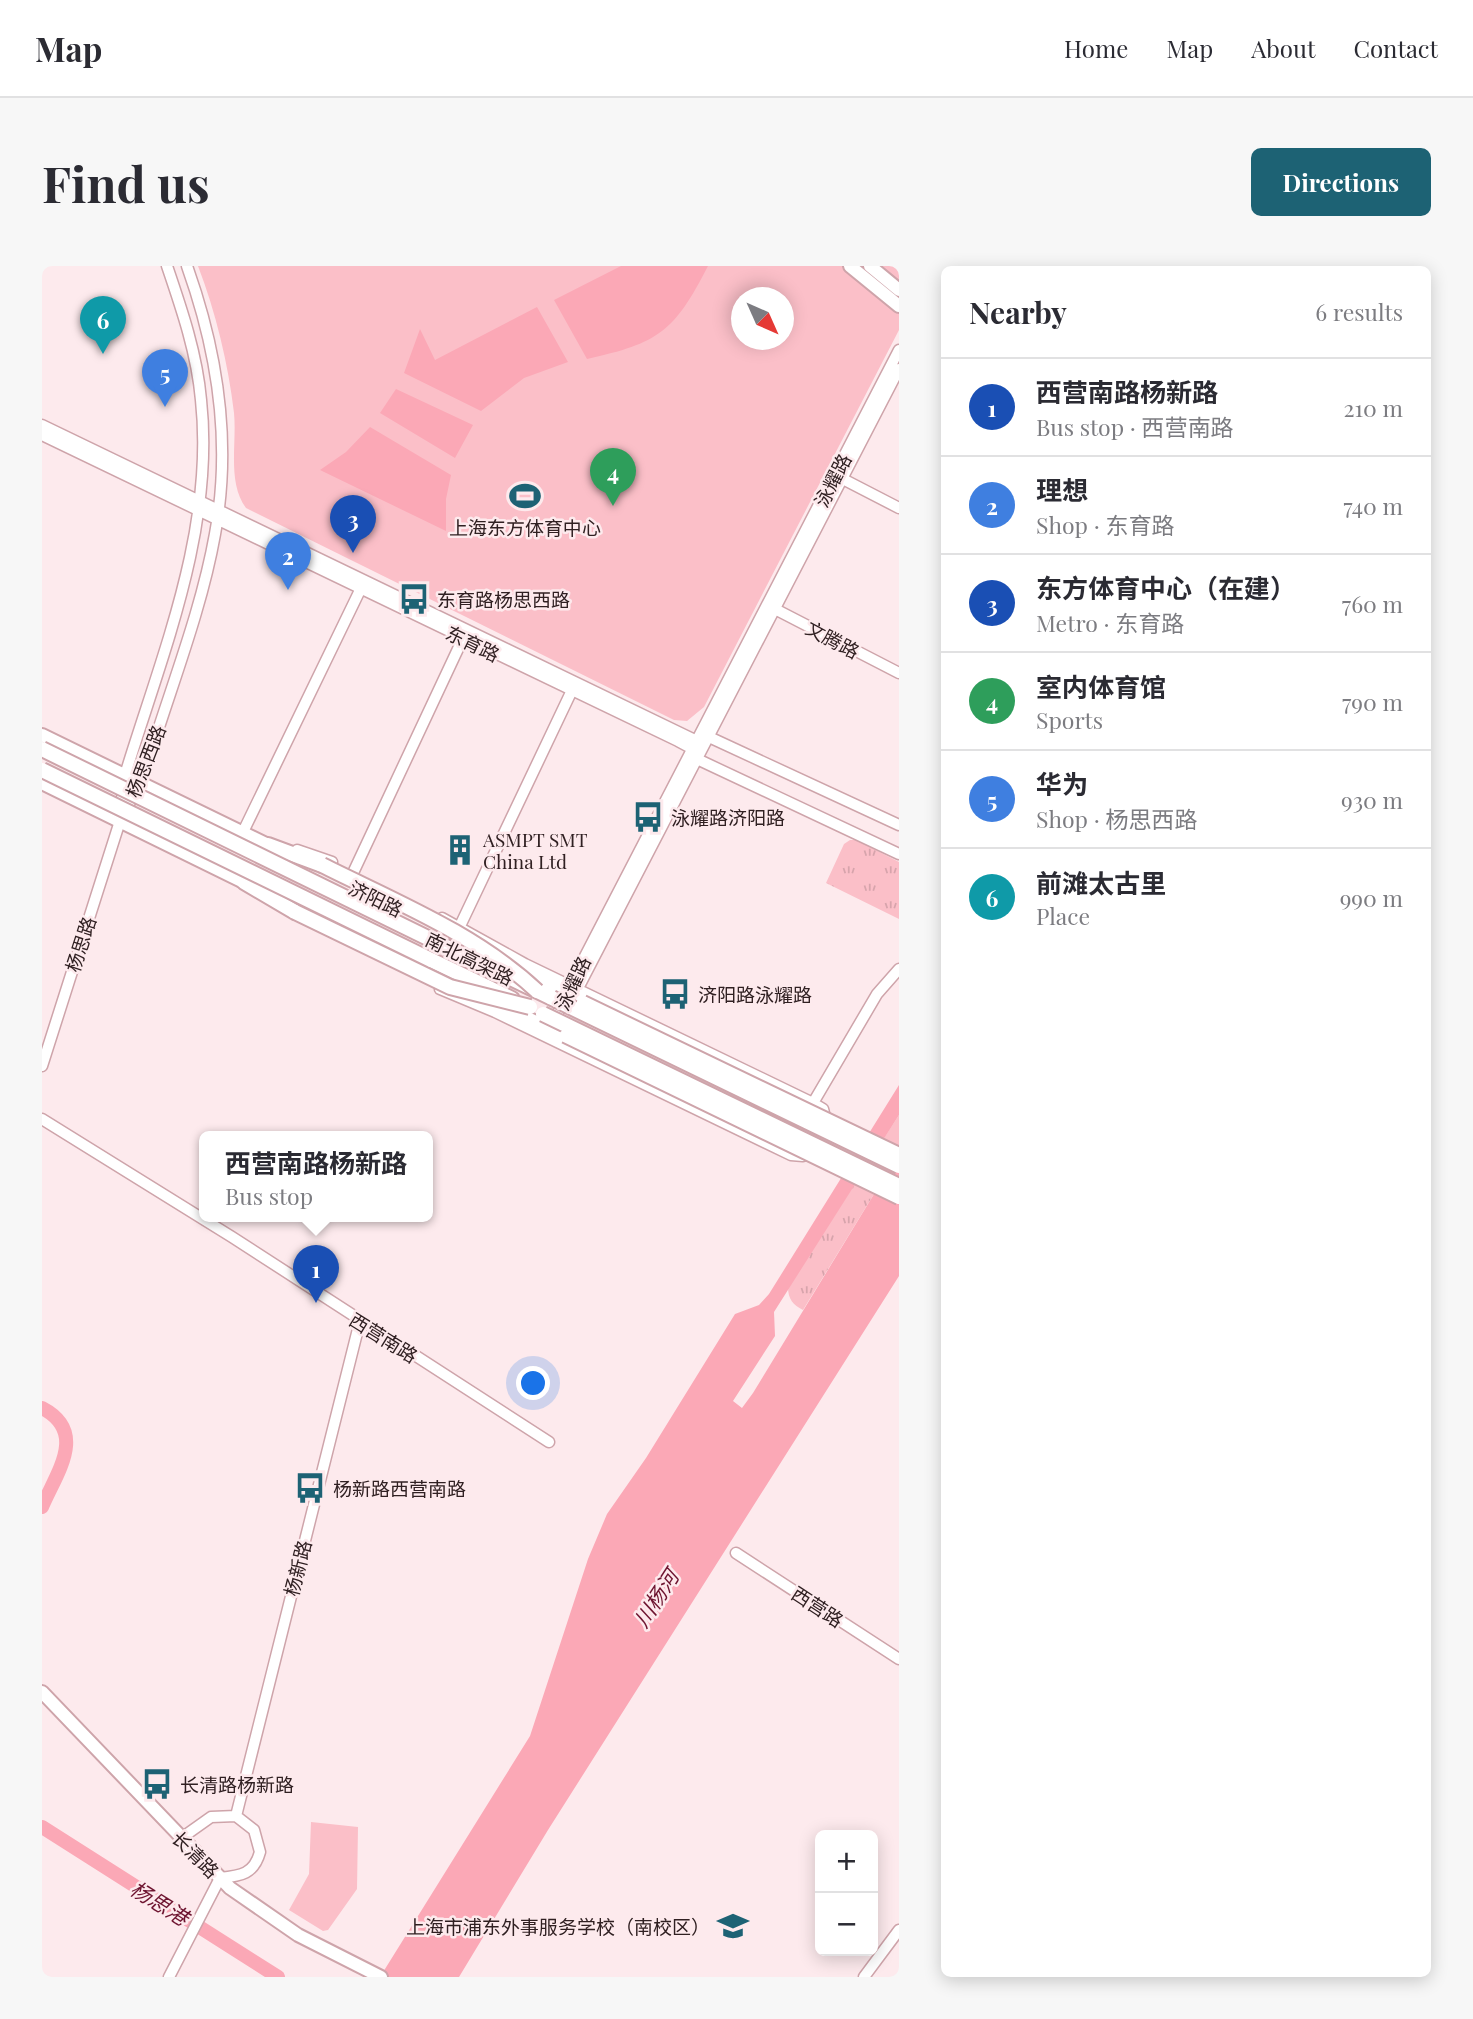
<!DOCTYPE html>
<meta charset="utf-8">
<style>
:root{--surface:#fff;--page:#f7f7f7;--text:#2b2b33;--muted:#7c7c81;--line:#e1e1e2;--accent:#1d6274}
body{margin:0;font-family:"Playfair Display","Noto Sans SC",serif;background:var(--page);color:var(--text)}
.controls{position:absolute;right:21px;bottom:21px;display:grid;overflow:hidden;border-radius:10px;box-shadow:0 4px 18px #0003}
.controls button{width:63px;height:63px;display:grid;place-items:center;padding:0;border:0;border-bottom:2px solid var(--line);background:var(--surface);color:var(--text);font:35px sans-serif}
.compass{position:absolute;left:689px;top:21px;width:63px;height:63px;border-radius:50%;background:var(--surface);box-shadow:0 4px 18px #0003;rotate:135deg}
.you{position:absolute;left:492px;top:1118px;width:24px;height:24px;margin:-18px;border:5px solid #fff;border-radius:50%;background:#1a73e8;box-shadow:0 0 0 10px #1a73e833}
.badge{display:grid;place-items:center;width:46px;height:46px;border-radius:50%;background:var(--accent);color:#fff;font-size:23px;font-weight:700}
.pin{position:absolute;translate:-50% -58px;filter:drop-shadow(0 2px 4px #0008)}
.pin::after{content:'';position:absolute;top:37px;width:24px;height:21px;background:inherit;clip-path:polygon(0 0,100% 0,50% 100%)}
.popup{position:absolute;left:157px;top:865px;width:234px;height:91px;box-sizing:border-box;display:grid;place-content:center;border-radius:10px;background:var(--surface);filter:drop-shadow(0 2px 5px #0005);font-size:23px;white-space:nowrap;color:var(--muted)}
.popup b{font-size:26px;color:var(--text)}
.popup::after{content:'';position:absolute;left:50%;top:100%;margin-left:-14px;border:14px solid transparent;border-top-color:var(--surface)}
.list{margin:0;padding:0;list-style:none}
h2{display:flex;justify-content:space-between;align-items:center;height:91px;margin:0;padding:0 28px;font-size:30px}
h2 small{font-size:23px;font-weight:400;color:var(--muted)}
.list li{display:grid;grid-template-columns:46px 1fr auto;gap:21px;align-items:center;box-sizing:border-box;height:98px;padding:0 28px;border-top:2px solid var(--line)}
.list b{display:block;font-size:26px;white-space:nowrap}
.list p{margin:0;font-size:23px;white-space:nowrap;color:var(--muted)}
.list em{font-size:23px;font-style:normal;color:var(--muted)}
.map{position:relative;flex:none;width:857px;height:1711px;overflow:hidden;border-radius:10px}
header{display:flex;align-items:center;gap:42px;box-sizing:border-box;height:98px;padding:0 35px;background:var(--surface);border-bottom:2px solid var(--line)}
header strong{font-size:33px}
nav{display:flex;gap:38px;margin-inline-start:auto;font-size:24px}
.intro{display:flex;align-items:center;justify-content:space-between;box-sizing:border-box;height:168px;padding:0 42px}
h1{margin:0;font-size:49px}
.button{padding:18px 32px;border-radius:10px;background:var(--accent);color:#fff;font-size:24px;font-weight:700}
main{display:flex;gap:42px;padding:0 42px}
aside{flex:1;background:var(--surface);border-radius:10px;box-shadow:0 4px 18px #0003}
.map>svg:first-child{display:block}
.grass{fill:#fbbfc8;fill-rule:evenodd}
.park{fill:url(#park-tufts)}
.water{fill:#fba8b6}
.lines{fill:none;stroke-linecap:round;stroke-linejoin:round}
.river{stroke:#fba8b6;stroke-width:14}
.minor-casing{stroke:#cea4aa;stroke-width:13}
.major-casing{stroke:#cea4aa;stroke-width:16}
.highway-casing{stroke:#cea4aa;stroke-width:18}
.minor{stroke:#fff;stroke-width:10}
.major{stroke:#fff;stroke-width:12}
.highway{stroke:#fff;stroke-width:14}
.major-bridge-casing{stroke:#cea4aa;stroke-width:16;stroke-linecap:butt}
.highway-bridge-casing{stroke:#cea4aa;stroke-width:18;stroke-linecap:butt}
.major-bridge{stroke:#fff;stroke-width:12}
.highway-bridge{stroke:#fff;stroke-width:14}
.labels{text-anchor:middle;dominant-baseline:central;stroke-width:5;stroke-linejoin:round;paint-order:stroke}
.street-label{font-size:19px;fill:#302022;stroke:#fdeaed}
.poi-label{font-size:19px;fill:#302022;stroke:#fdeaed;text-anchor:start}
.water-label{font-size:21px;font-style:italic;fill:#6e1430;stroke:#fdeaed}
</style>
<header>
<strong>Map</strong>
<nav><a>Home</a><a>Map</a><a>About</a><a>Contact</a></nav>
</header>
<div class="intro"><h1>Find us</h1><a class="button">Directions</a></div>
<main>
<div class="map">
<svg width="857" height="1711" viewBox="0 0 857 1711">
<defs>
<pattern id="park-tufts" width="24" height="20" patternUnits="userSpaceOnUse" patternTransform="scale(1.75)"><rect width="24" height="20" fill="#fbbfc8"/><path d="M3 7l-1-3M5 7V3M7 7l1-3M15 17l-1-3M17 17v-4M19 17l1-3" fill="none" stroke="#d7a4ac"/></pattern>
</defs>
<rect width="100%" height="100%" fill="#fdeaed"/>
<path class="grass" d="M156,0H857V64L662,441L645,455L632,454L204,242C185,216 195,178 192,147C186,97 174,47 156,0ZM699,32H741V74H699Z
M269,1556L316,1561L315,1623L286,1664L281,1665L247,1644L267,1608Z"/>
<path class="park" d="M808,574H814L857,596V653L784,617L802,578Z
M857,849V887L761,1044C751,1039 746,1033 746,1021Z"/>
<path class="water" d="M579,0H666C632,66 617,77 545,93L512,34Z
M495,41L526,96L482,112L439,145L362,107L378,63L393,94Z
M354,123L431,159L413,192L338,147Z
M328,161L409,209L404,233V265L278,204L304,186Z
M857,819V849L732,1046L733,1070L691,1135L700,1142L711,1127L857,887V1010L506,1564L417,1711H338L488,1470L546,1293L565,1248L604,1192L693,1048L717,1039L727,1028Z"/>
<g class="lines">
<path class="river" d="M0,1142C46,1166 15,1206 0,1241
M0,1561L236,1711"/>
<defs>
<path id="minor" d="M0,159L655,475L667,471L857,559
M0,169L636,475L651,483L655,493L857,588
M795,210L857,242
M729,341L857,407
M78,548L83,509C120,388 173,263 159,134C155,88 140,44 125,0
M200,568L321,318
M255,584L290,596
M311,607L423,368
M418,660L532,420
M398,723L453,746L749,889L761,890L765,886L783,851L781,843L771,837L483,698L400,652
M533,728L857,103
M511,759L524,727L857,84
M0,800L78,555L98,517L110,483C132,413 160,341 173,268C190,176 176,87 145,0
M771,837L835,728L857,703
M0,853L190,971L507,1176
M694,1287L857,1393
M194,1550L318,1055
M127,1711L178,1612C199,1610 212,1608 218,1586L212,1564L194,1550L169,1551L138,1573
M822,1711L857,1664"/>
<path id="major" d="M808,0L857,40
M828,0L857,24
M0,469L232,582
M0,517L210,620
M471,700L541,736
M454,737L523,770
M0,1426L188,1622L256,1669L339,1711"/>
<path id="highway" d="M226,579L280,599
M202,616L253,646
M396,677L510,732
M389,694L470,733"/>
</defs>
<use href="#minor" class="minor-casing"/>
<use href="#major" class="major-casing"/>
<use href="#highway" class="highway-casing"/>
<use href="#minor" class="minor"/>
<use href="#major" class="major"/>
<use href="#highway" class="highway"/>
<defs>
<path id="major-bridge" d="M541,736L857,888
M523,770L857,932"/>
<path id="highway-bridge" d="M0,483L396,677
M0,504L389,694
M280,599C354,636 434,668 495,725
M253,646L408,721L488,741
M510,732L857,900
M501,748L857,920"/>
</defs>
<use href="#major-bridge" class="major-bridge-casing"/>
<use href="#highway-bridge" class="highway-bridge-casing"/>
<use href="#major-bridge" class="major-bridge"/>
<use href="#highway-bridge" class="highway-bridge"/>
</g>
<defs>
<symbol id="stadium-bare" viewBox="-9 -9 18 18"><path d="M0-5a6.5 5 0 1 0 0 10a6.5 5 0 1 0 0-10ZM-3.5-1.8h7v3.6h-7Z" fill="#1d6274" stroke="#fdeaed" stroke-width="2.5" paint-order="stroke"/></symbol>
<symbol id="bus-bare" viewBox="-9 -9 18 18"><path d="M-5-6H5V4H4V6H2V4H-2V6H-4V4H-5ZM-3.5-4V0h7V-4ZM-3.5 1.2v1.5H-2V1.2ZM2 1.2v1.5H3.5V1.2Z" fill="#1d6274" stroke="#fdeaed" stroke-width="2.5" paint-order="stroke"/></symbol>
<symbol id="building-bare" viewBox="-9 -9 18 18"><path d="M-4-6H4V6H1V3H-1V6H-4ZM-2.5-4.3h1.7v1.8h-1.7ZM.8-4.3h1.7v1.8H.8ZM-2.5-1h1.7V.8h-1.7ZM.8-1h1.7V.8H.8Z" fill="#1d6274" stroke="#fdeaed" stroke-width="2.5" paint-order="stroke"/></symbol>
<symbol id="school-bare" viewBox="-9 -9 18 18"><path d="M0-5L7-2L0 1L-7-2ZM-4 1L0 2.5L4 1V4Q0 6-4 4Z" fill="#1d6274" stroke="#fdeaed" stroke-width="2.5" paint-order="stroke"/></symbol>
</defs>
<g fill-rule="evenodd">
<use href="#stadium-bare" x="461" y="208" width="44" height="44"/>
<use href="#bus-bare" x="350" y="311" width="44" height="44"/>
<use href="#bus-bare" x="584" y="529" width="44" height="44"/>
<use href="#building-bare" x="396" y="562" width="44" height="44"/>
<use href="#bus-bare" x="611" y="706" width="44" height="44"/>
<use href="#bus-bare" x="246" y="1200" width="44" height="44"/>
<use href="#bus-bare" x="93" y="1496" width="44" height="44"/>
<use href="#school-bare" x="669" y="1638" width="44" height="44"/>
</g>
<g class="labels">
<g class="street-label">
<text transform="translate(790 214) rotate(-63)">泳耀路</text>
<text transform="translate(791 373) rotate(28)">文腾路</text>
<text transform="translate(431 377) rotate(26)">东育路</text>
<text transform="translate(103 495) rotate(-69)">杨思西路</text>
<text transform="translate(334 632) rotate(26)">济阳路</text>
<text transform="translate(38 678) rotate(-72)">杨思路</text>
<text transform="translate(428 692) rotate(26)">南北高架路</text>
<text transform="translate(530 717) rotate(-65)">泳耀路</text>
<text transform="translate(342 1071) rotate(32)">西营南路</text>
<text transform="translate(255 1302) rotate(-76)">杨新路</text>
<text transform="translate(776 1340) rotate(33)">西营路</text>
<text transform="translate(154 1588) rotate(45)">长清路</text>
</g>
<g class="poi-label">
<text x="483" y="261" text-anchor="middle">上海东方体育中心</text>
<text x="395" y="333">东育路杨思西路</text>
<text x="629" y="551">泳耀路济阳路</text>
<text x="441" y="573">ASMPT SMT<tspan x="441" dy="22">China Ltd</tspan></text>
<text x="656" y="728">济阳路泳耀路</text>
<text x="291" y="1222">杨新路西营南路</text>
<text x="138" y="1518">长清路杨新路</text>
<text x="668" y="1660" text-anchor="end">上海市浦东外事服务学校（南校区）</text>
</g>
<g class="water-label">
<text transform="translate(613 1332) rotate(-57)">川杨河</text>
<text transform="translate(118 1636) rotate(32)">杨思港</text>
</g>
</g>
</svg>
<div class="controls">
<button>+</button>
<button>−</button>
</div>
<svg class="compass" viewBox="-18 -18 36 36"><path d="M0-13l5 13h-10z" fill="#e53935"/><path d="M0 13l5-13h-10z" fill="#7c7c81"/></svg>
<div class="you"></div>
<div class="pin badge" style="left:274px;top:1037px;background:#1a4fb4">1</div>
<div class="popup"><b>西营南路杨新路</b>Bus stop</div>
<div class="pin badge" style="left:246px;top:324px;background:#3f7fe0">2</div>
<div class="pin badge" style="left:311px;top:287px;background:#1a4fb4">3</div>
<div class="pin badge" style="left:571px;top:240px;background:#2e9e5b">4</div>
<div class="pin badge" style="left:123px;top:141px;background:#3f7fe0">5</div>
<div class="pin badge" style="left:61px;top:88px;background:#0f9aa8">6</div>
</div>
<aside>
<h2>Nearby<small>6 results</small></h2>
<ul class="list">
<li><span class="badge" style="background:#1a4fb4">1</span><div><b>西营南路杨新路</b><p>Bus stop · 西营南路</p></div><em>210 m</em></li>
<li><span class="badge" style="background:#3f7fe0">2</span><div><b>理想</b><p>Shop · 东育路</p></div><em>740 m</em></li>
<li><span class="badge" style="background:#1a4fb4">3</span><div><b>东方体育中心（在建）</b><p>Metro · 东育路</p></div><em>760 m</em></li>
<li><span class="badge" style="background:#2e9e5b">4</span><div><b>室内体育馆</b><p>Sports</p></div><em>790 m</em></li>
<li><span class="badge" style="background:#3f7fe0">5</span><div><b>华为</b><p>Shop · 杨思西路</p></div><em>930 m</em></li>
<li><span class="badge" style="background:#0f9aa8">6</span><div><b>前滩太古里</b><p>Place</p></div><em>990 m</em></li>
</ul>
</aside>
</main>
